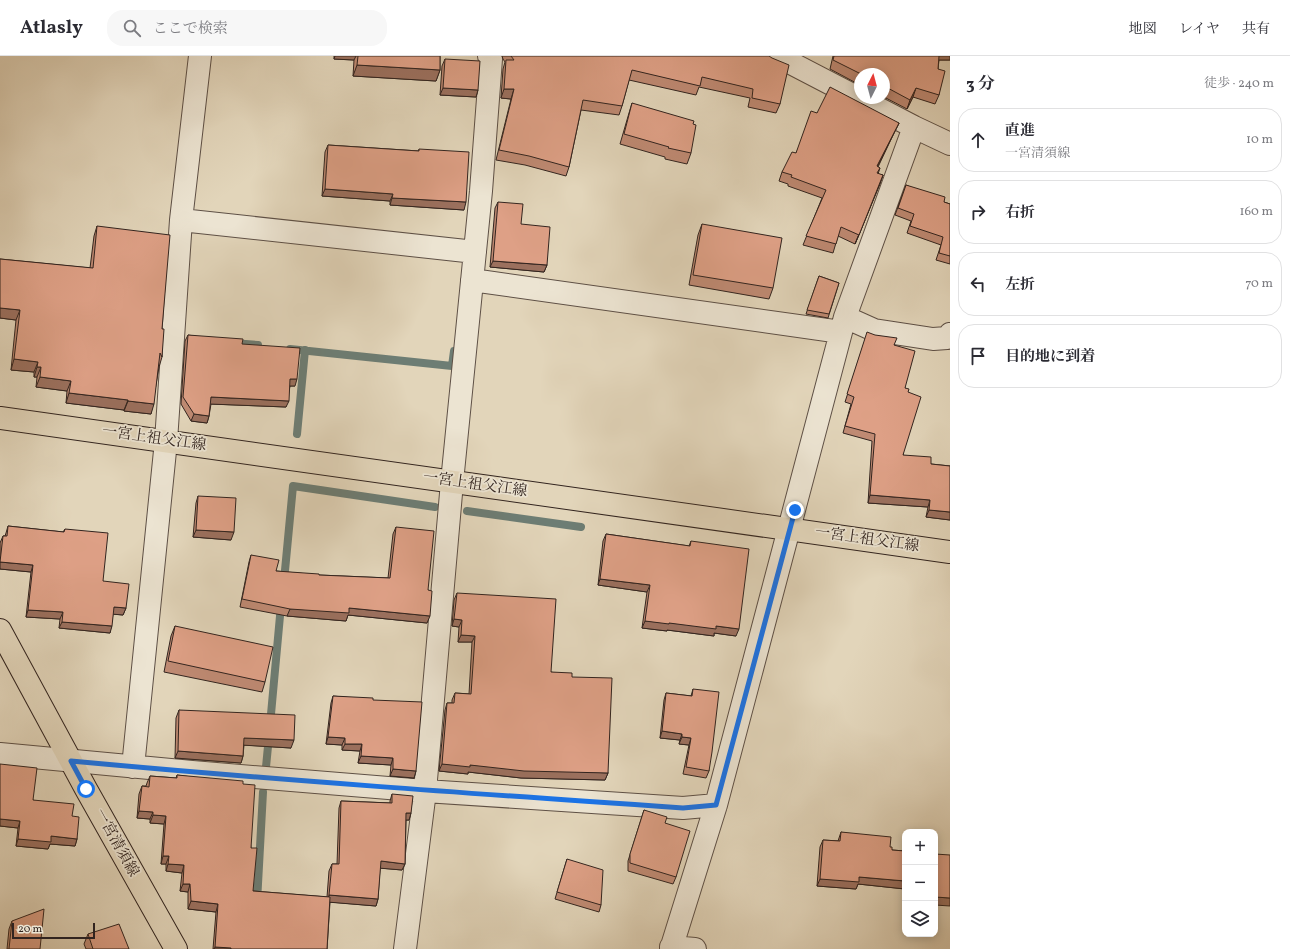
<!DOCTYPE html>
<html lang="ja">
<meta charset="utf-8">
<style>
:root{--surface:#fff;--page:#f7f7f7;--text:#2b2b33;--muted:#7c7c81;--line:#e1e1e2}
body{margin:0;font-family:Vollkorn,"Noto Serif JP",serif;background:var(--page);color:var(--text)}
.controls{position:absolute;right:12px;bottom:12px;display:grid;overflow:hidden;border-radius:8px;box-shadow:0 2px 10px #0003}
.controls button{width:36px;height:36px;display:grid;place-items:center;padding:0;border:0;border-bottom:1px solid var(--line);background:var(--surface);color:var(--text);font:20px sans-serif}
.compass{position:absolute;left:854px;top:12px;width:36px;height:36px;border-radius:50%;background:var(--surface);box-shadow:0 2px 10px #0003;rotate:6deg}
.scale{position:absolute;left:12px;bottom:10px;width:83px;box-sizing:border-box;padding-left:4px;border:2px solid #32241f;border-top:0;font-size:11px;line-height:14px;white-space:nowrap;color:#32241f;-webkit-text-stroke:3px #ece4d2;paint-order:stroke}
.stop{position:absolute;width:12px;height:12px;margin:-9px;border:3px solid #1a73e8;border-radius:50%;background:#fff}
.stop.end{background:#1a73e8;border-color:#fff;box-shadow:0 1px 4px #0008}
.list{margin:0;padding:0;list-style:none}
h2{display:flex;justify-content:space-between;align-items:center;height:52px;margin:0;padding:0 16px;font-size:17px}
h2 small{font-size:13px;font-weight:400;color:var(--muted)}
.list li{display:grid;grid-template-columns:26px 1fr auto;gap:12px;align-items:center;box-sizing:border-box;height:64px;margin:0 8px 8px;padding:0 8px;border:1px solid var(--line);border-radius:16px}
.list b{display:block;font-size:15px;white-space:nowrap}
.list p{margin:0;font-size:13px;white-space:nowrap;color:var(--muted)}
.list em{font-size:13px;font-style:normal;color:var(--muted)}
.icon{flex:none;width:22px;height:22px;fill:none;stroke:currentColor;stroke-width:2;stroke-linecap:round;stroke-linejoin:round}
.map{position:relative;flex:none;width:950px;height:893px;overflow:hidden}
header{display:flex;align-items:center;gap:24px;box-sizing:border-box;height:56px;padding:0 20px;background:var(--surface);border-bottom:1px solid var(--line)}
header strong{font-size:19px}
nav{display:flex;gap:22px;margin-inline-start:auto;font-size:14px}
.search{width:280px;height:36px;background:var(--page);display:flex;align-items:center;gap:10px;box-sizing:border-box;padding:0 14px;border-radius:16px;color:var(--muted);font-size:15px}
main{display:flex}
aside{flex:1;background:var(--surface)}
.map>svg:first-child{display:block}
.lines{fill:none;stroke-linecap:round;stroke-linejoin:round}
.stream{stroke:#6d7d74;stroke-width:8}
.minor-casing{stroke:#5e5046;stroke-width:24}
.major-casing{stroke:#32241f;stroke-width:24}
.minor{stroke:#ece4d2;stroke-width:22}
.major{stroke:#e2d5ba;stroke-width:22}
.wall{fill:#bf8a73;stroke:#32241f}
.shaded-wall{fill:#9b705e;stroke:#32241f}
.building{fill:#dea086;stroke:#32241f}
.route{stroke:#1a73e8;stroke-width:5}
.labels{text-anchor:middle;dominant-baseline:central;stroke-width:3.5;stroke-linejoin:round;paint-order:stroke}
.street-label{font-size:15px;fill:#32241f;stroke:#ece4d2}
</style>
<header>
<strong>Atlasly</strong>
<div class="search"><svg class="icon" aria-label="search" viewBox="0 0 24 24"><circle cx="10" cy="10" r="6"/><path d="M15 15l6 6"/></svg>ここで検索</div>
<nav><a>地図</a><a>レイヤ</a><a>共有</a></nav>
</header>
<main>
<div class="map">
<svg width="950" height="893" viewBox="0 0 950 893">
<rect width="100%" height="100%" fill="#e2d5ba"/>
<filter id="stains"><feTurbulence type="fractalNoise" baseFrequency=".005" numOctaves="4"/><feColorMatrix values="0 0 0 0 .2 0 0 0 0 .09 0 0 0 0 .02 0 0 0 .5 -.17"/></filter>
<radialGradient id="worn" r=".72"><stop offset=".6" stop-color="#630" stop-opacity="0"/><stop offset="1" stop-color="#630" stop-opacity=".3"/></radialGradient>
<g class="lines">
<path class="stream" d="M232,287L258,289
M290,293L452,310L454,295
M297,378L305,294
M467,455L581,471
M284,525L293,430L435,451
M270,669L281,549
M266,711L269,680
M257,846L263,736"/>
<defs>
<path id="minor" d="M773,0L789,6L914,71L950,88
M181,164L475,196
M472,224L841,276
M845,261L874,274L933,283L947,282L950,278
M0,698L192,716L425,735L683,752L716,749
M133,711L166,385L181,164L200,0
M671,891L695,893
M405,893L425,735L452,426L481,135L491,3L489,0
M671,893L716,749L845,261L914,71"/>
<path id="major" d="M0,362L950,496
M0,574L86,733L176,893"/>
</defs>
<use href="#minor" class="minor-casing"/>
<use href="#major" class="major-casing"/>
<use href="#minor" class="minor"/>
<use href="#major" class="major"/>
</g>
<path class="wall" d="M334,0H440V14L436,25L353,20L354,4L334,3Z
M502,0H769L780,48L776,57L748,51L750,42L699,31L696,39L629,24L622,50L619,59L581,54L569,111L566,120L525,109L496,104L511,43L501,42L503,13L505,6L503,3Z
M833,0H950V4H939L938,13L939,39L935,48L913,41L907,53L884,41V18H860V29L830,13Z
M445,3L478,34L476,41L440,39L442,10Z
M632,47L691,97L687,108L665,103V101L620,88L629,57Z
M817,57L899,67L895,75L878,111L880,112L878,118L883,119L855,188L838,180L833,197L803,189L822,142L788,130V128L779,125L782,116L796,97Z
M328,89L419,95V93L464,154L390,149V145L322,140L325,96Z
M906,129L944,146L950,148V208L936,204L941,189L907,177L911,165L895,159Z
M498,146L521,168L547,209L544,216L490,211L495,152Z
M702,168L773,232L769,243L689,229L698,179Z
M97,170L162,273V301L159,311L151,358L124,355V354L66,347L67,335L36,331L37,321H34V316L11,314L16,264L0,262V203L90,212L94,180Z
M819,220L839,227L828,262L806,258Z
M188,279L242,288L295,330H290L286,351L211,348L209,360L207,367L191,365L181,348L185,285Z
M865,284L894,289L905,332L908,336L903,399L931,408L950,410V464L926,461L928,451L868,447L872,385L843,377L851,348L845,346Z
M198,440L231,484L193,481L196,447Z
M8,470L63,476L65,473L103,525L126,552L123,559L113,558L110,577L59,572L60,563L26,561L31,516L0,513V487L3,480H5L6,477Z
M396,471L428,534L427,567L348,559L346,565L287,560L240,551L249,506L251,499L276,515L319,519L388,522L393,478Z
M606,478L689,490L691,485L736,580L714,577V580L667,574V575L642,572L647,536L598,529L603,485Z
M457,537L551,616L572,621L608,717L605,724L521,722L468,716V718L439,715L445,654L447,647H452V644L455,637L469,638L472,586H458L459,571L452,570L454,544Z
M175,570L265,626L262,636L164,616L171,580Z
M693,633L709,715L706,722L683,718L689,689L679,688L680,684L660,682L664,644L666,637L691,640Z
M333,640L373,644L416,715L414,722L390,720L391,709L358,707L360,695L342,694V689L326,688L331,647Z
M179,654L291,692L244,689L243,700L241,707L175,702L176,662Z
M0,708L33,744L72,760L77,783L75,790L50,788L48,793L16,790L18,772L0,770Z
M177,719L243,728L251,792L253,835L327,841L329,815L332,808H337L339,752L341,745L390,747V745L392,738L411,757L409,764H406L405,808L402,814L380,812L378,843L376,850L330,846L327,893H213L216,856L188,853V836L180,835L182,817L166,815V808H161L164,768L150,767V763L137,762L139,738L142,730H146L147,727L150,720L176,722Z
M644,754L665,767L676,821L673,828L628,815V805Z
M841,776L890,791L892,794L905,795V833L858,828L856,833L817,830L820,791L823,784L838,785Z
M567,803L601,849L599,856L555,843Z
M12,865L40,893H7L9,873Z
M88,878L129,893H86L84,888Z"/>
<path class="shaded-wall" d="M335,0H356L354,4L334,3Z
M938,0H950V4H936Z
M357,9L440,14L436,25L353,20Z
M443,32L478,34L476,41L440,39Z
M916,32L913,41L907,53L910,44Z
M504,33H514L511,43L501,42Z
M899,67L873,119L877,110Z
M883,119L880,128L855,188L859,179Z
M325,133L393,138L390,145L322,140Z
M392,142L466,146L464,154L390,149Z
M493,205L547,209L544,216L490,211Z
M0,252L20,254L16,264L0,262Z
M14,303L38,306L34,316L11,314Z
M37,311H41L37,321H34Z
M40,321L71,325L67,335L36,331Z
M290,323H297L295,330H288Z
M69,337L128,344L124,354L66,347Z
M211,341L289,345L286,351L209,348Z
M128,345L154,348L151,358L124,355Z
M194,358L209,360L207,367L191,365Z
M870,439L930,444L928,451L868,447Z
M929,454L950,456V464L926,461Z
M196,474L234,476L231,484L193,481Z
M0,506L33,509L31,516L0,513Z
M600,523L650,529L647,536L598,529Z
M114,551L126,552L123,559L111,558Z
M349,552L430,560L427,567L348,559L346,565L287,560L290,553Z
M28,554L63,556L60,563L26,561Z
M454,563L462,564L459,571L452,570Z
M645,565L716,570L739,573L736,580L714,577V580L667,574V575L642,572Z
M62,566L112,570L110,577L59,572Z
M461,579L475,580L472,586H458Z
M662,675L682,678L680,684L660,682Z
M328,681L345,682L342,689L326,688Z
M682,681L691,682L689,689L679,688Z
M244,682L294,684L291,692L241,689Z
M345,688H362L360,695L342,694Z
M178,695L243,700L241,707L175,702Z
M361,700L393,702L391,709L358,707Z
M442,708L470,709L608,717L605,724L521,722L468,716V718L439,715Z
M393,713L416,715L414,722L390,720Z
M139,755L153,756L150,763L137,762Z
M406,757H411L409,764H404Z
M153,759L166,760L164,768L150,767Z
M0,763L20,765L18,772L0,770Z
M51,780L77,783L75,790L50,788L48,793L16,790L18,783Z
M163,800H169L166,808H161Z
M381,805L405,808L402,814L378,812Z
M168,808L184,809L182,817L166,815Z
M859,821L905,825V833L858,828L856,833L817,830L820,823Z
M183,828H190L188,836L180,835Z
M329,839L378,843L376,850L327,846Z
M935,841L950,842V850L935,849Z
M191,845L218,848L216,856L188,853Z
M215,891L231,892L230,893H214Z"/>
<path class="building" d="M358,0H440V14L357,9Z
M511,0H769L772,2L789,9L780,48L752,42L753,33L702,21L700,30L632,14L622,50L583,44L569,111L529,100L499,94L514,33H504L506,4H514Z
M834,0H939L938,13L945,15L939,39L916,32L910,44L884,30V18H861L833,4Z
M445,3L480,5L478,34L443,32Z
M830,31L899,67L877,110L880,112L877,117L883,119L859,179L841,171L836,188L806,180L826,134L791,121L792,119L782,116L792,96L796,97L811,55L817,57Z
M632,47L694,65L693,68L696,69L691,97L668,92L669,91L624,78Z
M328,89L419,95V93L469,96L466,146L392,142L393,138L325,133Z
M906,129L945,141L944,146L950,148V200L939,197L943,181L910,170L914,158L898,152Z
M498,146L523,148L521,168L550,171L547,209L493,205Z
M702,168L782,182L773,232L693,219Z
M97,170L170,179L162,273H164L162,301L160,297L154,348L128,345V344L69,337L71,325L40,321L41,311H37L38,306L14,303L20,254L0,252V203L93,212Z
M819,220L839,227L829,258L807,254Z
M867,276L875,279L897,282L894,289L915,295L905,332L909,333L908,336L921,341L903,399L931,401V408L950,410V456L929,454L930,444L870,439L875,378L845,370L854,341L847,338Z
M188,279L243,283L242,288L300,292L297,323H290L289,345L211,341L209,360L194,358L183,341Z
M198,440L236,442L234,476L196,474Z
M8,470L64,476L65,473L108,477L103,525L129,528L126,552L114,551L112,570L62,566L63,556L28,554L33,509L0,506L3,480H7Z
M396,471L434,475L428,534L432,535L430,560L349,552V557L290,553L242,543L251,499L279,504L276,515L319,518V519L390,522Z
M606,478L690,490L691,485L749,493L739,573L716,570V573L669,567V568L645,565L650,529L600,523Z
M457,537L556,543L551,616L572,617V621L612,622L608,717L524,715L470,709V711L442,708L447,647H454L455,637L471,638L475,580L461,579L462,564L454,563Z
M175,570L273,591L265,626L168,605Z
M693,633L719,636L712,696L709,715L686,711L691,682L682,681V678L662,675L666,637L692,640Z
M333,640L373,642V644L422,646L416,715L393,713V702L361,700L362,688H345V682L328,681Z
M179,654L295,659L294,684L244,682L243,700L178,695Z
M0,708L37,712L33,744L74,748L72,760L79,761L77,783L51,780V786L18,783L20,765L0,763Z
M177,719L243,725V728L255,729L251,792H257L253,835L330,841L327,893H231V892L215,891L218,848L191,845L190,828H183L184,809L168,808L169,800H163L166,760L153,759V756L139,755L142,730L149,731L150,720L177,722Z
M392,738L413,740L411,757H406L405,808L381,805L378,843L329,839L332,808H339L341,745L392,747Z
M644,754L667,761L665,767L690,775L676,821L630,807V798Z
M841,776L891,781L890,791H892V794L905,795V825L859,821V826L820,823L823,784L840,785Z
M935,798L950,799V842L935,841Z
M567,803L603,814L601,849L557,836Z
M44,853L40,893H9L12,865Z
M119,868L129,893H93L88,878Z"/>
<g class="lines">
<path class="route" d="M86,733L71,705C275,724 479,738 683,752L716,749L795,454"/>
</g>
<g class="labels">
<g class="street-label">
<text transform="translate(154 383) rotate(8)">一宮上祖父江線</text>
<text transform="translate(475 429) rotate(8)">一宮上祖父江線</text>
<text transform="translate(867 484) rotate(8)">一宮上祖父江線</text>
<text transform="translate(116 787) rotate(61)">一宮清須線</text>
</g>
</g>
<rect width="100%" height="100%" filter="url(#stains)"/>
<rect width="100%" height="100%" fill="url(#worn)"/>
</svg>
<div class="controls">
<button>+</button>
<button>−</button>
<button><svg class="icon" aria-label="layers" viewBox="0 0 24 24"><path d="M12 4l9 5-9 5-9-5zM3 14l9 5 9-5"/></svg></button>
</div>
<svg class="compass" viewBox="-18 -18 36 36"><path d="M0-13l5 13h-10z" fill="#e53935"/><path d="M0 13l5-13h-10z" fill="#7c7c81"/></svg>
<div class="scale">20 m</div>
<div class="stop" style="left:86px;top:733px"></div>
<div class="stop end" style="left:795px;top:454px"></div>
</div>
<aside>
<h2>3 分<small>徒歩 · 240 m</small></h2>
<ul class="list">
<li><svg class="icon" aria-label="ahead" viewBox="0 0 24 24"><path d="M12 20V5M6 11l6-6 6 6"/></svg><div><b>直進</b><p>一宮清須線</p></div><em>10 m</em></li>
<li><svg class="icon" aria-label="right" viewBox="0 0 24 24"><path d="M7 20v-9h11M14 6l5 5-5 5"/></svg><div><b>右折</b></div><em>160 m</em></li>
<li><svg class="icon" aria-label="left" viewBox="0 0 24 24"><path d="M17 20v-9H6M10 6l-5 5 5 5"/></svg><div><b>左折</b></div><em>70 m</em></li>
<li><svg class="icon" aria-label="arrive" viewBox="0 0 24 24"><path d="M6 21V4h12l-3 4 3 4H6"/></svg><div><b>目的地に到着</b></div></li>
</ul>
</aside>
</main>
